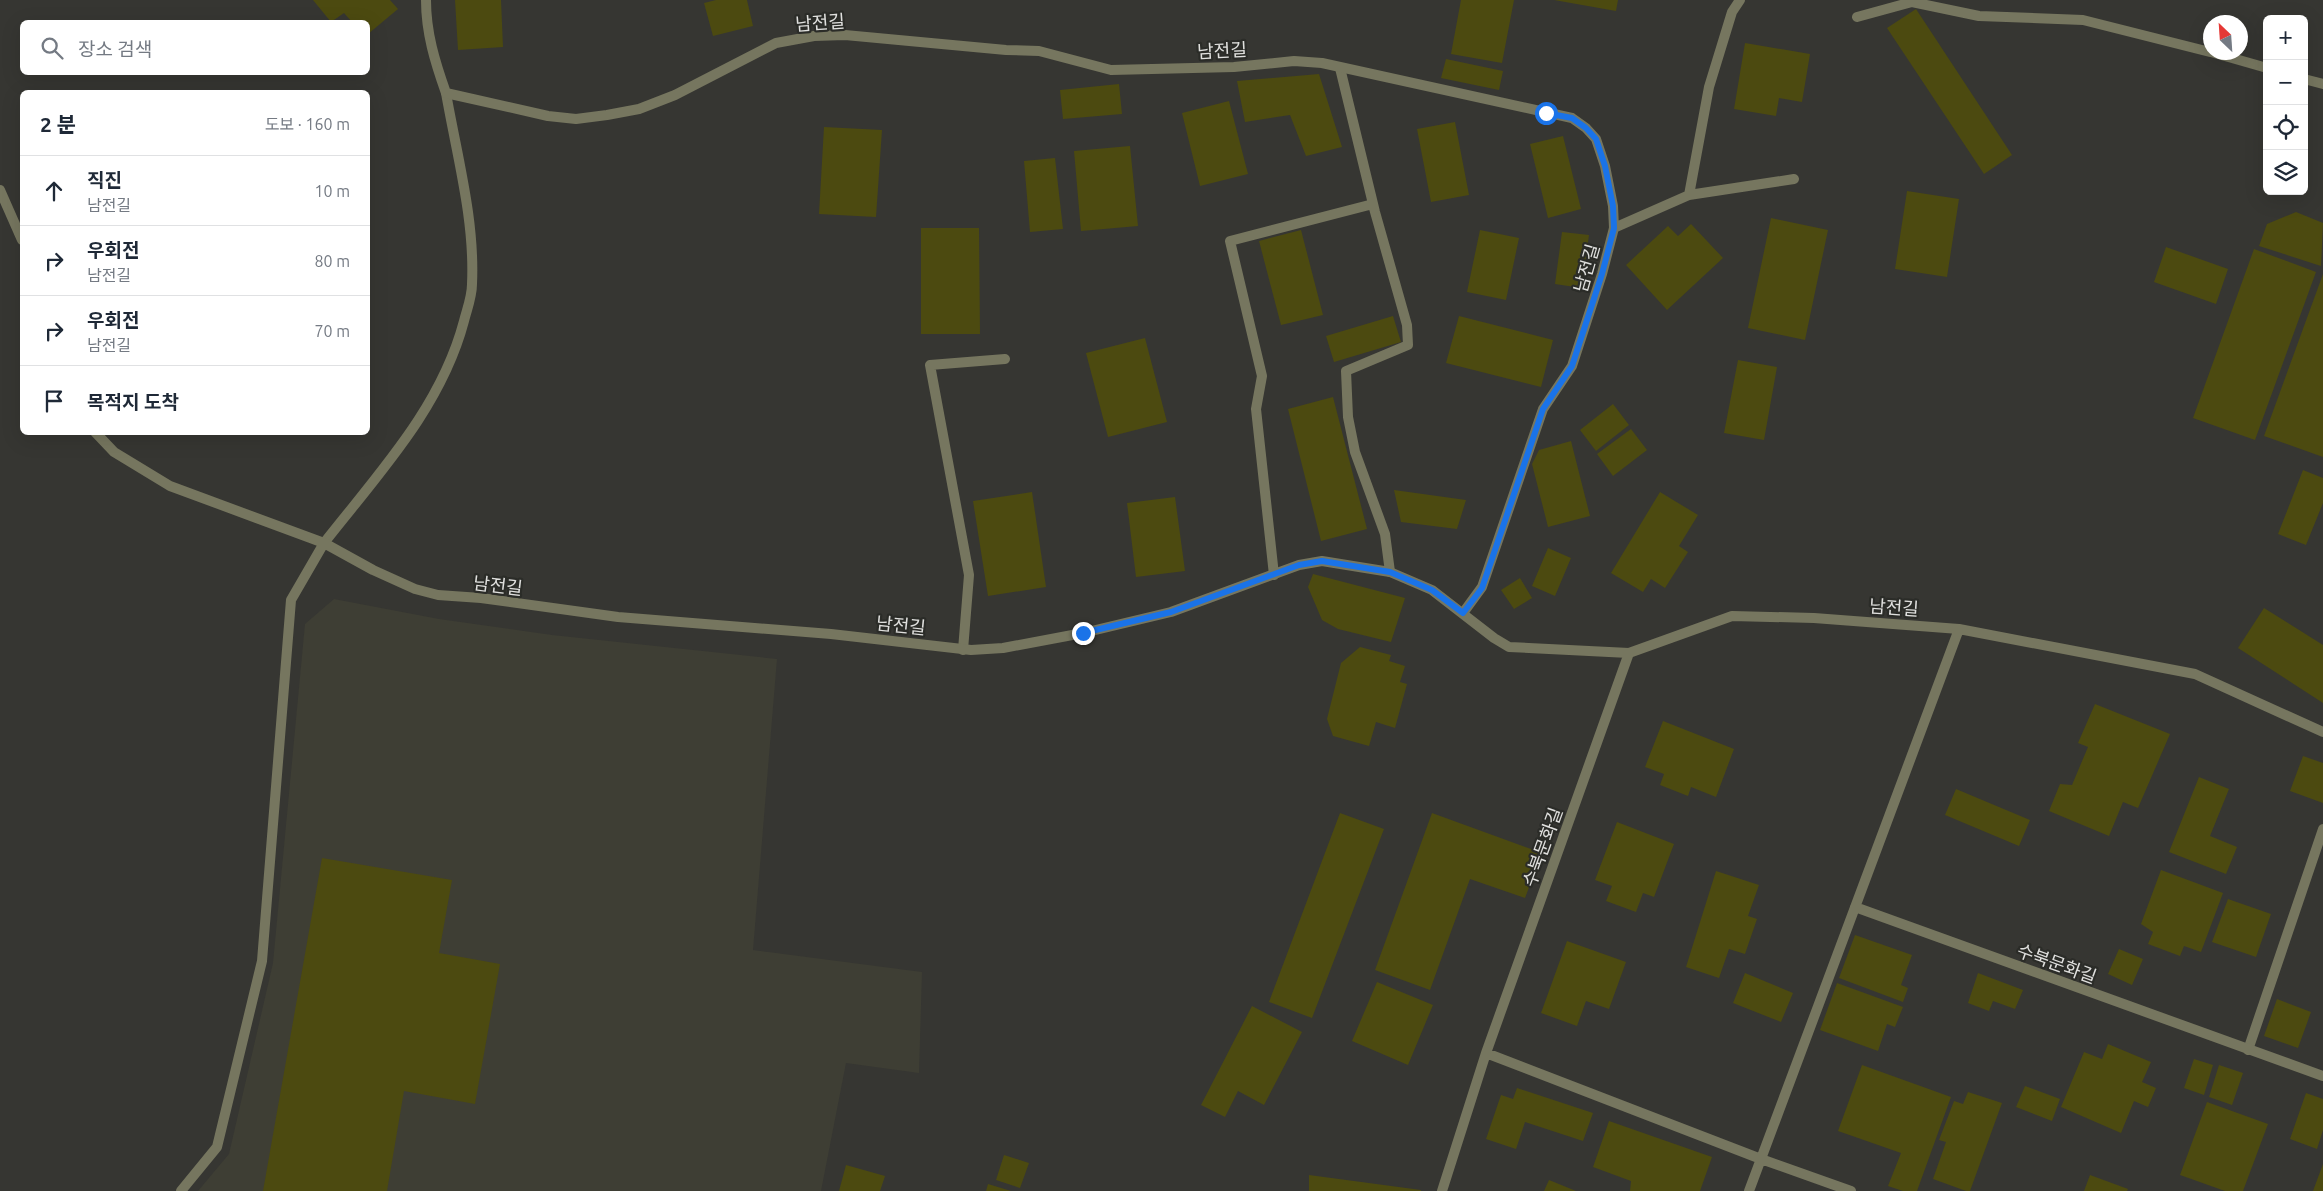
<!DOCTYPE html>
<html lang="ko">
<meta charset="utf-8">
<style>
:root{--surface:#fff;--page:#f2f2f3;--text:#1f2937;--muted:#747a83;--line:#e0e1e3}
body{margin:0;font-family:Ubuntu,"Noto Sans KR",sans-serif;background:var(--page);color:var(--text)}
.controls{position:absolute;right:15px;top:15px;display:grid;overflow:hidden;border-radius:8px;box-shadow:0 5px 20px #0002}
.controls button{width:45px;height:45px;display:grid;place-items:center;padding:0;border:0;border-bottom:1px solid var(--line);background:var(--surface);color:var(--text);font:25px sans-serif}
.compass{position:absolute;left:2203px;top:15px;width:45px;height:45px;border-radius:50%;background:var(--surface);box-shadow:0 5px 20px #0002;rotate:335deg}
.stop{position:absolute;width:15px;height:15px;margin:-11px;border:4px solid #1a73e8;border-radius:50%;background:#fff}
.stop.end{background:#1a73e8;border-color:#fff;box-shadow:0 1px 5px #0008}
.list{margin:0;padding:0;list-style:none}
h2{display:flex;justify-content:space-between;align-items:center;height:65px;margin:0;padding:0 20px;font-size:21px}
h2 small{font-size:16px;font-weight:400;color:var(--muted)}
.list li{display:grid;grid-template-columns:32px 1fr auto;gap:15px;align-items:center;box-sizing:border-box;height:70px;padding:0 20px;border-top:1px solid var(--line)}
.list b{display:block;font-size:19px;white-space:nowrap}
.list p{margin:0;font-size:16px;white-space:nowrap;color:var(--muted)}
.list em{font-size:16px;font-style:normal;color:var(--muted)}
.icon{flex:none;width:28px;height:28px;fill:none;stroke:currentColor;stroke-width:2;stroke-linecap:round;stroke-linejoin:round}
.map{position:relative;flex:none;width:2323px;height:1191px;overflow:hidden}
.search{position:absolute;background:var(--surface);box-shadow:0 5px 20px #0002;left:20px;top:20px;width:350px;height:55px;display:flex;align-items:center;gap:12px;box-sizing:border-box;padding:0 18px;border-radius:8px;color:var(--muted);font-size:19px}
.panel{position:absolute;background:var(--surface);box-shadow:0 5px 20px #0002;left:20px;top:90px;width:350px;height:345px;border-radius:8px}
.map>svg:first-child{display:block}
.built{fill:#3e3e34}
.building{fill:#4c4a10}
.lines{fill:none;stroke-linecap:round;stroke-linejoin:round}
.service{stroke:#76765f;stroke-width:10}
.minor{stroke:#76765f;stroke-width:10}
.route{stroke:#1a73e8;stroke-width:6}
.labels{text-anchor:middle;dominant-baseline:central;stroke-width:4.5;stroke-linejoin:round;paint-order:stroke}
.street-label{font-size:18px;fill:#e0e0de;stroke:#2b2c28}
</style>
<div class="map">
<svg width="2323" height="1191" viewBox="0 0 2323 1191">
<rect width="100%" height="100%" fill="#363632"/>
<path class="built" d="M334,599L439,619L552,635L777,659L753,950L922,972L919,1073L846,1063L821,1191H198L229,1154L273,963L305,624Z"/>
<path class="building" d="M313,0H390L398,9L368,34V22H352L344,13L331,22Z
M455,0H501L503,47L458,50Z
M716,0H747L753,26L713,36L704,3Z
M1461,0H1514L1502,63L1451,54Z
M1554,0H1618L1616,11Z
M1916,9L2012,155L1984,174L1887,28Z
M1745,43L1810,54L1802,102L1779,98L1776,116L1734,109Z
M1446,59L1503,71L1499,90L1441,78Z
M1319,74L1342,147L1306,156L1290,115L1245,122L1237,81Z
M1119,84L1122,114L1063,119L1060,90Z
M1229,101L1248,174L1200,186L1182,113Z
M1455,122L1469,195L1431,202L1417,129Z
M824,127L882,130L876,217L819,214Z
M1563,136L1581,209L1548,218L1530,144Z
M1130,146L1138,226L1081,231L1074,151Z
M1055,158L1063,229L1030,232L1024,161Z
M1907,191L1959,199L1947,277L1895,269Z
M2296,212L2323,223L2321,266L2259,246L2267,224Z
M1771,218L1828,230L1805,340L1748,328Z
M1691,224L1723,258L1667,310L1626,265L1668,226L1678,236Z
M921,228H979L980,334H921Z
M1301,230L1323,315L1281,325L1259,241Z
M1480,230L1519,238L1506,300L1467,292Z
M1562,232L1589,235L1582,288L1555,284Z
M2166,247L2228,269L2216,304L2154,282Z
M2254,249L2316,272L2255,440L2193,418Z
M2323,274V457L2264,436Z
M1393,316L1401,342L1334,362L1326,336Z
M1459,316L1553,340L1541,387L1446,363Z
M1145,338L1167,422L1108,437L1086,353Z
M1738,360L1777,367L1764,440L1724,433Z
M1333,397L1367,529L1321,541L1288,409Z
M1613,404L1629,425L1596,451L1580,430Z
M1631,429L1647,450L1613,476L1597,454Z
M1571,441L1590,516L1548,527L1532,464L1539,450Z
M2303,470L2323,478V503L2306,545L2278,534Z
M1394,490L1466,500L1457,529L1401,522Z
M1032,492L1046,587L988,596L973,501Z
M1660,492L1698,515L1679,546L1688,552L1665,588L1651,579L1643,592L1611,573Z
M1175,497L1185,571L1136,577L1127,503Z
M1548,548L1571,558L1555,596L1532,586Z
M1313,574L1405,598L1391,642L1338,629L1322,620L1308,587Z
M1520,578L1532,598L1514,609L1501,590Z
M2264,608L2323,645V703L2238,648Z
M1360,647L1391,655L1389,661L1405,666L1400,682L1407,684L1395,728L1376,722L1369,746L1333,736L1327,719L1341,663Z
M2095,704L2170,734L2138,808L2123,802L2109,836L2049,811L2060,784L2072,785L2088,747L2078,743Z
M1663,721L1734,749L1716,797L1691,787L1688,796L1660,785L1664,774L1645,767Z
M2303,756L2323,763V803L2290,791Z
M2199,777L2229,789L2210,836L2237,847L2226,874L2169,852Z
M1956,789L2030,820L2019,846L1945,815Z
M1340,813L1384,829L1312,1018L1269,1002Z
M1432,813L1542,853L1525,898L1470,879L1430,990L1375,970Z
M1617,822L1674,844L1654,897L1643,893L1636,912L1606,901L1612,886L1595,880Z
M322,858L452,880L439,953L500,964L475,1104L404,1091L387,1191H263Z
M2161,870L2223,893L2201,952L2184,946L2180,956L2148,944L2153,932L2141,924Z
M1716,871L1759,885L1748,916L1757,919L1745,954L1729,949L1719,978L1686,967Z
M2228,899L2271,914L2256,957L2212,942Z
M1855,935L1912,955L1901,985L1908,988L1903,1002L1839,978Z
M1567,941L1626,962L1609,1009L1586,1001L1577,1026L1541,1013Z
M2119,949L2143,959L2132,985L2108,974Z
M1745,973L1793,993L1781,1022L1733,1003Z
M1978,973L2023,990L2015,1009L1993,1001L1989,1011L1968,1003Z
M1377,982L1433,1005L1408,1065L1352,1041Z
M1837,983L1903,1007L1895,1027L1887,1024L1878,1051L1820,1030Z
M2277,999L2311,1012L2298,1048L2264,1036Z
M1252,1006L1302,1032L1264,1105L1238,1091L1225,1117L1201,1105Z
M2108,1044L2151,1062L2142,1082L2156,1088L2148,1107L2134,1101L2121,1133L2061,1107L2084,1052L2102,1059Z
M2194,1059L2213,1065L2204,1095L2184,1088Z
M1862,1065L1951,1097L1917,1191H1903L1888,1186L1901,1153L1838,1131Z
M2219,1065L2243,1073L2232,1105L2209,1097Z
M2025,1086L2060,1099L2052,1121L2016,1107Z
M1517,1088L1593,1113L1583,1141L1525,1122L1516,1149L1486,1139L1501,1095L1513,1099Z
M1968,1092L2002,1103L1970,1191H1966L1933,1179L1946,1142L1939,1140L1954,1101L1963,1104Z
M2306,1093L2323,1099V1130L2317,1149L2290,1139Z
M2207,1102L2268,1124L2243,1191H2225L2180,1175Z
M1609,1121L1712,1157L1700,1191H1630L1631,1181L1593,1167Z
M1004,1155L1029,1163L1020,1188L996,1180Z
M2323,1164V1191H2313Z
M846,1165L885,1176L880,1191H839Z
M1309,1175L1421,1190V1191H1309Z
M2090,1175L2128,1189L2127,1191H2084Z
M1549,1180L1576,1191H1544Z
M988,1184L1011,1191H986Z"/>
<g class="lines">
<path class="service" d="M1340,68L1375,212L1407,325L1408,345L1346,371L1348,417L1355,452L1385,534L1390,572
M324,543C378,474 441,408 464,321C467,309 472,297 472,284C475,220 457,156 446,93
M1274,575L1256,409L1262,376L1230,241L1373,204
M963,650L969,575L930,365L1005,359
M2248,1050L2323,829"/>
<path class="minor" d="M426,0C426,33 435,62 446,93L548,116L576,119L607,115L639,109L675,95L776,43L814,36L845,35L1006,50L1039,51L1111,70L1234,67L1294,61L1322,63L1572,118L1586,128L1596,139L1605,166L1613,206L1614,228L1602,274L1572,366L1543,409L1482,587L1463,613
M1857,17L1912,2L1979,16L2083,20L2210,52
M2211,52L2267,68
M2304,79L2323,84
M0,190L22,240
M1689,195L1709,87L1732,12L1740,0
M1614,228L1689,195L1794,179
M95,432L114,452L170,486L324,543L373,570L415,589L438,595L481,598L618,617L831,634L971,650L1003,648L1083,633L1171,612L1299,565L1322,561L1390,572L1432,590L1494,638L1509,647L1629,653L1732,616L1814,618L1959,629L2195,674L2323,732
M1855,907L2323,1076
M1486,1053L1761,1159L1851,1191
M181,1191L217,1147L262,961L291,600L324,543
M1442,1191L1486,1053L1629,653
M1749,1191L1959,629"/>
</g>
<g class="lines">
<path class="route" d="M1083,633L1171,612L1299,565L1322,561L1390,572L1432,590L1463,613L1482,588L1543,409L1572,366L1602,274L1614,228L1613,206L1605,166L1596,139L1586,128L1572,118L1546,113"/>
</g>
<g class="labels">
<g class="street-label">
<text transform="translate(820 22) rotate(-4)">남전길</text>
<text transform="translate(1222 50) rotate(-3)">남전길</text>
<text transform="translate(1586 268) rotate(-74)">남전길</text>
<text transform="translate(498 585) rotate(7)">남전길</text>
<text transform="translate(1894 607) rotate(4)">남전길</text>
<text transform="translate(901 625) rotate(6)">남전길</text>
<text transform="translate(1542 847) rotate(-70)">수북문화길</text>
<text transform="translate(2057 963) rotate(20)">수북문화길</text>
</g>
</g>
</svg>
<div class="controls">
<button>+</button>
<button>−</button>
<button><svg class="icon" aria-label="locate" viewBox="0 0 24 24"><circle cx="12" cy="12" r="6"/><path d="M12 2v4M12 18v4M2 12h4M18 12h4"/></svg></button>
<button><svg class="icon" aria-label="layers" viewBox="0 0 24 24"><path d="M12 4l9 5-9 5-9-5zM3 14l9 5 9-5"/></svg></button>
</div>
<svg class="compass" viewBox="-18 -18 36 36"><path d="M0-13l5 13h-10z" fill="#e53935"/><path d="M0 13l5-13h-10z" fill="#747a83"/></svg>
<div class="stop" style="left:1546px;top:113px"></div>
<div class="stop end" style="left:1083px;top:633px"></div>
<div class="search"><svg class="icon" aria-label="search" viewBox="0 0 24 24"><circle cx="10" cy="10" r="6"/><path d="M15 15l6 6"/></svg>장소 검색</div>
<section class="panel">
<h2>2 분<small>도보 · 160 m</small></h2>
<ul class="list">
<li><svg class="icon" aria-label="ahead" viewBox="0 0 24 24"><path d="M12 20V5M6 11l6-6 6 6"/></svg><div><b>직진</b><p>남전길</p></div><em>10 m</em></li>
<li><svg class="icon" aria-label="right" viewBox="0 0 24 24"><path d="M7 20v-9h11M14 6l5 5-5 5"/></svg><div><b>우회전</b><p>남전길</p></div><em>80 m</em></li>
<li><svg class="icon" aria-label="right" viewBox="0 0 24 24"><path d="M7 20v-9h11M14 6l5 5-5 5"/></svg><div><b>우회전</b><p>남전길</p></div><em>70 m</em></li>
<li><svg class="icon" aria-label="arrive" viewBox="0 0 24 24"><path d="M6 21V4h12l-3 4 3 4H6"/></svg><div><b>목적지 도착</b></div></li>
</ul>
</section>
</div>
